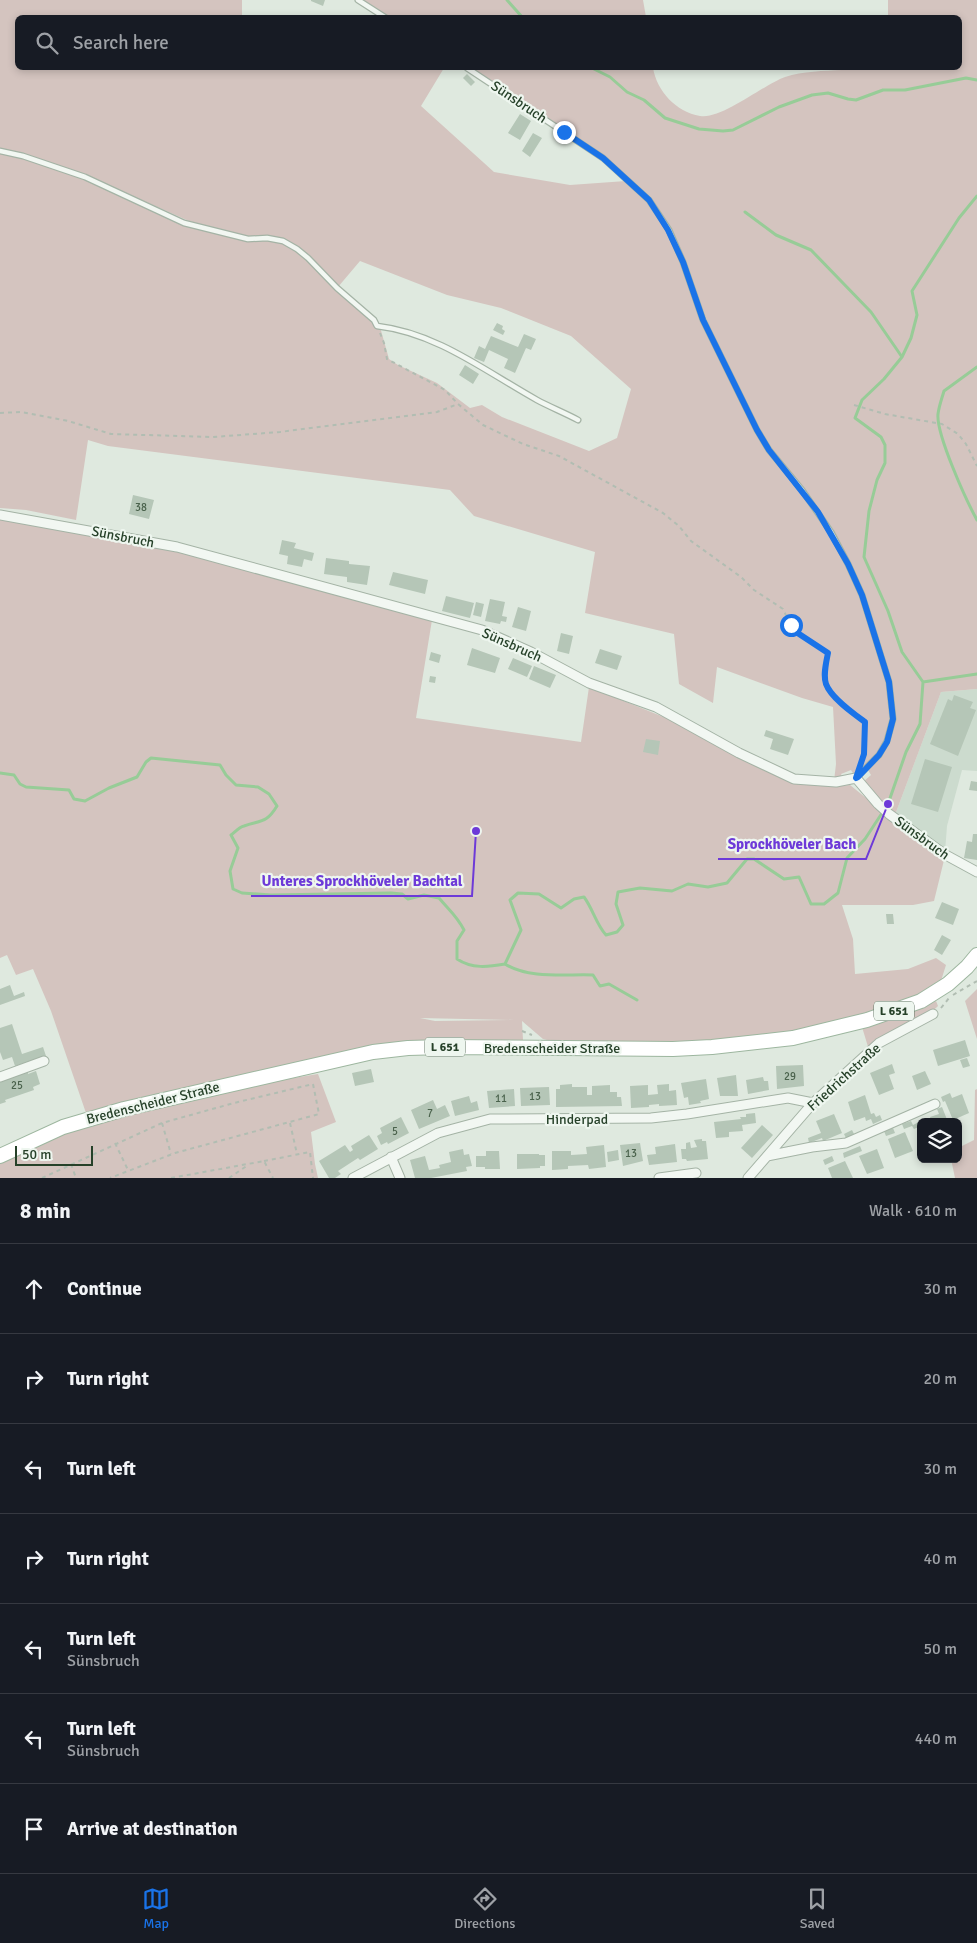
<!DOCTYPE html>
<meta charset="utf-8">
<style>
:root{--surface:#171b24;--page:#20242c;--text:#f1f3f6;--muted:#9ea1a6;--line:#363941;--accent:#1a73e8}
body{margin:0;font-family:Signika,sans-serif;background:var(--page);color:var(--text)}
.controls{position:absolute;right:15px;bottom:15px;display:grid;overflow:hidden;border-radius:8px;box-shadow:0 2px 8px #0003}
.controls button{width:45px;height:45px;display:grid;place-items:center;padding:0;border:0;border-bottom:1px solid var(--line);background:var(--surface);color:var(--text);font:25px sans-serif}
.scale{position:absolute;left:15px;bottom:12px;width:78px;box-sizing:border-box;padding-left:5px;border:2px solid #264129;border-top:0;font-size:14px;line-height:18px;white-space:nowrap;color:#264129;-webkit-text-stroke:4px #eef6ef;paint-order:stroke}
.stop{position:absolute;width:15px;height:15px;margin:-11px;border:4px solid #1a73e8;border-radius:50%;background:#fff}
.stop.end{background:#1a73e8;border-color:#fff;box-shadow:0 1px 5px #0008}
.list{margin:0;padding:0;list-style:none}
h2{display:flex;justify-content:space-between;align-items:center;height:65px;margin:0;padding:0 20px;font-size:21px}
h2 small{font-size:16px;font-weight:400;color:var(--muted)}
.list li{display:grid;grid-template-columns:32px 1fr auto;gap:15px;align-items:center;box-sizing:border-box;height:90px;padding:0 20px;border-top:1px solid var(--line)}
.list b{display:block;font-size:19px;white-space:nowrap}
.list p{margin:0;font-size:16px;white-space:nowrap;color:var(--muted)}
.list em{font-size:16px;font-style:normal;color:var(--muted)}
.icon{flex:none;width:28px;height:28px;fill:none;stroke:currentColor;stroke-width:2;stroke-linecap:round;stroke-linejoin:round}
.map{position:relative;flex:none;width:977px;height:1178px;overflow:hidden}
.search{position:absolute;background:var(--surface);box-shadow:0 2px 8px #0003;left:15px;right:15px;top:15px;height:55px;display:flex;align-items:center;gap:12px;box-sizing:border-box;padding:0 18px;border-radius:8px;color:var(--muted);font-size:19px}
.sheet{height:695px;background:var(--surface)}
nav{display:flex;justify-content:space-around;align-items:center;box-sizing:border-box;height:70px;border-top:1px solid var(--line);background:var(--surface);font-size:14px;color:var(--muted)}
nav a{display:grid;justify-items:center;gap:2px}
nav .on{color:var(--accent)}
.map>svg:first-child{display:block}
.built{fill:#ccdbce}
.green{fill:#d4c4bf;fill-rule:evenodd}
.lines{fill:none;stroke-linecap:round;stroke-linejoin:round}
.stream{stroke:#97cc97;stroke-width:3}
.building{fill:#b5c6b7}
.service-casing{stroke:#a4b3a5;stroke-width:7}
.minor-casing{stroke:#a4b3a5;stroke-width:11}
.primary-casing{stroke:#9db69f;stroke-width:16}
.path{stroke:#b1bdb2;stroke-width:2;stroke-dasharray:4 4;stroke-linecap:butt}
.service{stroke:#f2f7f2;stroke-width:4.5}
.minor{stroke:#f2f7f2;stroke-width:9}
.primary{stroke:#fff;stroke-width:14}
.route{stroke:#1a73e8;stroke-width:6}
.labels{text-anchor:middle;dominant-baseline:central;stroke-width:4.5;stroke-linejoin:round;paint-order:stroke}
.number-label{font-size:11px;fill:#4a624c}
.shield{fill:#eef6ef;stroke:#627764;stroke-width:1}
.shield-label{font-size:12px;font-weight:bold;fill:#264129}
.street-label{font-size:14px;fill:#264129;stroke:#eef6ef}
.leader{fill:none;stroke:#6d3ad8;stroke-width:2}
.callout-dot{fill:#6d3ad8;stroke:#eef6ef;stroke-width:2}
.callout-label{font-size:15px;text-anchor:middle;font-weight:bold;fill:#6d3ad8;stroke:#eef6ef;stroke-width:4.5;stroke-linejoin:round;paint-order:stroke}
</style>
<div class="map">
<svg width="977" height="1178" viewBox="0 0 977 1178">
<rect width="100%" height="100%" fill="#dfe9df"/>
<path class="built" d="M977,689V771L962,770L947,826L945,852L895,815L941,692Z"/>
<path class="green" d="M0,0H242V17L18,18V68H444L421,106L494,172L570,185L626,181L647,201L666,230L680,262L709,338L749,420L773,460L801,492L829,534L846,564L859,595L874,637L886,681L891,719L885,739L876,755L858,773L854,775L851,770L841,774L843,779L834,781L836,764L833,707L802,698L717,667L713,703L679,684L674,634L585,613L595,552L474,516L450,490L108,446L88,440L76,520L26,510L0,508V152L23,158L74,175L181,225L247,241L248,237L189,221L76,171L23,154L0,149ZM360,261L447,295L501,308L571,336L631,389L617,438L589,451L502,417L482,405L470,408L437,383L398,365L389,359L380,327L338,287Z
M360,0H643L646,17H389Z
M888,0H977V689L941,692L895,815L863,782L871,775L868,770L881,756L891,737L895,718L891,682L864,595L833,529L804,489L776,456L752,418L713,336L685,264L650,198L603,156L468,68H653C657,91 676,112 700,116C721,120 763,85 785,77C803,71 824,71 842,70C881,68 920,68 960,68V18L888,17Z
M0,513L26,515L125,537L432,620L416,718L581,742L589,687L681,724L765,768L838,786L850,785L897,823L945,856L934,901L913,905H842L853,939L855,974L908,969L936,958L946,965L940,984L918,995L836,1026L756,1036L672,1044L547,1040L543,1039L522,1021L523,1040L363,1047L86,1113L51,1011L33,969L16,975L7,955L0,958ZM420,1018L514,1020L435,1021Z
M977,989V1039L965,1001Z
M936,1001L938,1006C933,1012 925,1013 918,1017C901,1026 883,1037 869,1050L862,1027L900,1016Z
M318,1074L336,1122L311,1132L315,1164L318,1178H0V1162C16,1155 32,1146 48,1140C135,1108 227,1088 318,1074Z
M977,1089V1178H955L951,1159H958V1148L974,1140L975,1090Z"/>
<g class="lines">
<path class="stream" d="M507,0L523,18
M592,68L610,77L627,92L644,100L665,118L699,129L723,131L733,130L779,107L812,95L828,93L848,99L856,100L883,90H905L966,78L977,80
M745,212L776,235L811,250L871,312L902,357
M977,367L944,391C942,398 939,406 938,414C936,434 966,500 977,520
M923,682L977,674
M0,773L14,775L20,784L26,787L69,790L74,799L85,801L109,788L137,777L146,762L151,758L220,765L226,775L236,785L258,787L269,794L277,806C266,824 261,820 244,826C239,827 235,832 231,835L238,848L230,871L233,889L242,893L271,895L391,893L402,894L408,899L424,895L439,898C449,910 457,916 464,930L457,941V959C472,969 488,967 505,964L521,930L510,900L518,893L539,894L561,908L574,899L584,897C593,909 596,924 606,935L617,932L623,925L616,904L618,892L640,888L672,891L688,884L708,887L727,883L747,859H754L784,879L799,877L811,904H824L838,893L847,858L865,839L888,804L906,752L920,724L923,682L902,652L888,611L864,557L869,511L877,480L885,463V445L881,437L855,418L862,400L884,379L902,357L911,338L917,315L912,291L959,218L977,196
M505,964C529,979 565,974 593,975L600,986L609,984L637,1000"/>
</g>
<path class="building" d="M311,0H325L323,6L311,1Z
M467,74L475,82L471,86L463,78Z
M520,114L531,121L520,140L508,133Z
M533,133L542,138L530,157L522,151Z
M497,323L503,326L502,329L505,331L503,335L493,330Z
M524,334L536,339L531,350L526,348L515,373L504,368L508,359L489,350L484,362L474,358L479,346L485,349L491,336L518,347Z
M465,365L479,374L473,384L459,375Z
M133,495L154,500L149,519L129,514Z
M282,540L296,543L294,548L314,553L312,561L304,559L302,567L287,564L288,556L279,554Z
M326,558L349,561V564L370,566L367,585L347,582V577L324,574Z
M393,572L428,580L425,594L389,585Z
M446,596L474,603L470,618L442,611Z
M490,599L505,602L502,616L507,617L506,622L501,621L500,624L485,621Z
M476,602L484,604L481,617L473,615Z
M518,607L531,611L526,631L512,627Z
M561,633L573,636L569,654L557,651Z
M472,648L500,658L495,673L467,665Z
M600,649L622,656L617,670L595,663Z
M431,652L441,655L439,663L429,660Z
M513,658L532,666L527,677L508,669Z
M534,666L556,675L550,688L529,679Z
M430,676L436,677L435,683L429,682Z
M954,695L973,702L970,708L976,710L958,756L930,744L948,699L952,701Z
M766,730L794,739L788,755L770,749L773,739L764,736Z
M646,739L660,741L658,755L643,752Z
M925,759L952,767L938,812L911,804Z
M971,781L977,782V791L969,790Z
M973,834H977V860L964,858L967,841L972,842Z
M942,902L959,909L953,925L935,918Z
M886,914H893L894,924H887Z
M942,935L951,940L942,955L934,950Z
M10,985L14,996L24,992L25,996L0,1005V989Z
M12,1024L22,1054L43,1047L46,1056L15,1066L12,1057L3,1060L0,1052V1028Z
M965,1040L970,1056L938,1066L933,1050Z
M967,1058L970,1066L963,1068L960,1060Z
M892,1064L895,1073L889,1075L894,1089L879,1095L870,1073Z
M803,1065L804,1086L777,1089L776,1066Z
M371,1069L374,1082L355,1086L352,1073Z
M28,1071V1074L36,1071L40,1084L33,1087L34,1090L5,1100L6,1102L0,1104V1081Z
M925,1071L931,1084L917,1090L912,1076Z
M736,1075L738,1096H720L717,1078Z
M763,1077L764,1081H768L769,1090L748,1094L746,1080Z
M706,1079L709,1099L700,1101L701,1103L689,1105L688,1097L684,1098L681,1083Z
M572,1084V1087H587V1095H592V1086L610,1085V1092H617V1097H621L622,1106L556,1107V1089H560V1085Z
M669,1084V1091L676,1090L677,1105L659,1106V1104L649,1105V1107L631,1108L630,1086L648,1085V1095L658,1094L657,1085Z
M549,1087L550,1105L521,1106L520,1088Z
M514,1089L515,1106L489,1108L487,1091Z
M950,1093L952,1098L962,1094L969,1113L953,1120L945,1101L943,1102L941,1097Z
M865,1095L871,1114L874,1113L876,1117L880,1115L882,1120L873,1124L871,1119L866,1121L865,1117L854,1121L848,1102Z
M469,1096L471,1103L477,1101L479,1110L455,1116L451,1101Z
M433,1100L437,1109L445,1105L450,1116L419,1129L411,1110Z
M942,1107L948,1122H932L930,1117L939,1114L937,1109Z
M755,1113L756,1123L742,1125L743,1131L729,1132V1137L716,1138L714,1122L741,1119L740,1117H746V1114Z
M834,1114L842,1133L823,1141L822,1138L809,1143L808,1138L821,1133L816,1121Z
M401,1117L409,1133L388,1144L387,1142L381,1145L377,1136L382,1133L380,1128Z
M911,1121L913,1125L921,1121V1126L914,1129L912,1126L904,1129L902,1124Z
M762,1125L773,1135L752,1158L741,1148Z
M893,1128L895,1133L886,1136L884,1131Z
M852,1130L854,1134L846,1138L844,1134Z
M905,1132L913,1151L895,1158L888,1139Z
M369,1135L378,1149L360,1160L358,1158L338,1171L341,1174L335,1178H329L319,1161L345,1145L350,1152L353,1150L351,1146Z
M702,1139V1141H706L708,1159L687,1161L686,1159H682L681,1149H686V1143L690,1142L691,1148L697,1147L694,1140Z
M640,1143L643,1161L623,1166L620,1145Z
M675,1144L677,1162L649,1165L647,1155L656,1154L655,1147Z
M604,1145L606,1167L589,1169L588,1165L568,1166V1169L552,1170V1151H571V1155L587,1154L586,1147Z
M860,1146L862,1151L844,1158L843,1153Z
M463,1149L464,1155L469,1154L472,1166L466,1167L467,1171L431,1178H415L410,1160L425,1156L429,1170L440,1168L439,1165L451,1162L449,1152Z
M877,1149L884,1168L867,1174L859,1156Z
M618,1150L619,1160L608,1162L607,1152Z
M486,1151H499L500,1169H485V1167H476V1156H486Z
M517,1154H539V1155H545V1166H540V1168L517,1169Z
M832,1156L834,1161L825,1165L823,1160Z
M845,1161L853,1178H832L828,1168Z"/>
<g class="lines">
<defs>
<path id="service" d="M358,0L386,18
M467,68L603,158L649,200L669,230L683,262L703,320L757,430L769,450L802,490L831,532L848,564L862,595L889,682L893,719L887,741L879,755L856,778
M0,151L23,156L85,177L184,223L248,239L267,238L283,241L297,249L308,258L337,288L374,320L377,326C437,333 485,371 537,400C550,407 565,413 578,420"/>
<path id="minor" d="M0,515L177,547L482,630L531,652L589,683L656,707L739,753L794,779L836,782L856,778L878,804L889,814L944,854L977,872
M0,1077L44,1061
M767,1156L812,1147L846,1143L935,1104
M391,1157L400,1178
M353,1178L438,1133L490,1119L651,1118L687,1114L788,1098L813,1103
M659,1178L696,1173
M748,1178L813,1103L879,1043L933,1014"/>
<path id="primary" d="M0,1156L63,1127L124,1109L373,1052L408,1048L444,1047L673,1049L712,1047L793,1038L867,1020L921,1001L948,984L967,967L977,955"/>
</defs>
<use href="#service" class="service-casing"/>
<use href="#minor" class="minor-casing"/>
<use href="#primary" class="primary-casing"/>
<path class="path" d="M380,333L384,343L387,359L445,390L458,404L483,425L523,444L559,456L663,513L679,526L691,541L741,577L754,590L783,609L793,630L828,653C826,663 823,675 826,684C831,698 854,714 865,722L864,754L862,762
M854,405L885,414L942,424L958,434L966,444L977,466
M0,413L21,412L68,421L111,434L213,437L280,432L437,412L458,404
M953,995L977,981
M941,1008L949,998
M522,1031L532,1035
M162,1123L171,1154
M290,1123L297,1154
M115,1143L128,1170
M264,1161L310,1152L313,1178
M71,1164L76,1178
M42,1178L162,1123L234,1103L313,1084L319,1114L175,1153L110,1178
M171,1178L264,1161L273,1178
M229,1178L248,1165"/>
<use href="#service" class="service"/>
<use href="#minor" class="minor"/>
<use href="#primary" class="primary"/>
</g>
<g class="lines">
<path class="route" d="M564,132L603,158L649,200L668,230L683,262L703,320L757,430L769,450L818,512L848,564L862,595L889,682L893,719L887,742L879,755L858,777L856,778L864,754L865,722C854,714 831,698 826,684C823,675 826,663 828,653L793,630L791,625"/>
</g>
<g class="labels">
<g class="number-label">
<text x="141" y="507">38</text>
<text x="790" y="1076">29</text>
<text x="17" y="1085">25</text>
<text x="535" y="1096">13</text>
<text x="501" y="1098">11</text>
<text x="430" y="1113">7</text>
<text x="395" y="1131">5</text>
<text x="631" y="1153">13</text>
</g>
<g class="shield">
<rect x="874" y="1001.5" width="40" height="19" rx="4"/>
<rect x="425" y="1037.5" width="40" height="19" rx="4"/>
</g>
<g class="shield-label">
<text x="894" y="1011">L 651</text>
<text x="445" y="1047">L 651</text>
</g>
<g class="street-label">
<text transform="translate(519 102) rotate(34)">Sünsbruch</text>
<text transform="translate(123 537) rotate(11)">Sünsbruch</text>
<text transform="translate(512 645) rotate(24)">Sünsbruch</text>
<text transform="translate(922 838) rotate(36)">Sünsbruch</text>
<text x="552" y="1048">Bredenscheider Straße</text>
<text transform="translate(844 1077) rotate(-42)">Friedrichstraße</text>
<text transform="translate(153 1103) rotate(-14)">Bredenscheider Straße</text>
<text x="577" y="1119">Hinderpad</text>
</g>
</g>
<path class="leader" d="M888 804L866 859H718M476 831L472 896H251"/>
<g class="callout-dot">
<circle cx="888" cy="804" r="5"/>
<circle cx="476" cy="831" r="5"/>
</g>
<g class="callout-label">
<text x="792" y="849">Sprockhöveler Bach</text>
<text x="362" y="886">Unteres Sprockhöveler Bachtal</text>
</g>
</svg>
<div class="controls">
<button><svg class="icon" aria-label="layers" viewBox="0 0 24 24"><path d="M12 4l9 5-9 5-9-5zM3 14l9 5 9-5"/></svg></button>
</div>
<div class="scale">50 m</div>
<div class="stop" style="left:791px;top:625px"></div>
<div class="stop end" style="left:564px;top:132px"></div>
<div class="search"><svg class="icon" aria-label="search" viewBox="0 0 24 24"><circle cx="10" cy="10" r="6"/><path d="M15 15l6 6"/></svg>Search here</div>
</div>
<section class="sheet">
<h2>8 min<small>Walk · 610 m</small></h2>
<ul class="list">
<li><svg class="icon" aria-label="ahead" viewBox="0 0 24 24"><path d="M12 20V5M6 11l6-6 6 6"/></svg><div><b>Continue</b></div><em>30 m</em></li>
<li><svg class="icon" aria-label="right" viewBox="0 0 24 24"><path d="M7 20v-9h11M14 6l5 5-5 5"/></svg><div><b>Turn right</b></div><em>20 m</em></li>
<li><svg class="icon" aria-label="left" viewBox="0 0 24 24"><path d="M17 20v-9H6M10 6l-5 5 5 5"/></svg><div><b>Turn left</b></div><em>30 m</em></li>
<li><svg class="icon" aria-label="right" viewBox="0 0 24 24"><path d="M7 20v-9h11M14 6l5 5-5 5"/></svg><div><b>Turn right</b></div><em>40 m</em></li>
<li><svg class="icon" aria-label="left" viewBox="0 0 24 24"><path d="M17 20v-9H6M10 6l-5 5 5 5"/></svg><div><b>Turn left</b><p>Sünsbruch</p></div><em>50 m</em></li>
<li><svg class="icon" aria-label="left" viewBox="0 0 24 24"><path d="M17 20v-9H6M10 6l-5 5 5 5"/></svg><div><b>Turn left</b><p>Sünsbruch</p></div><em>440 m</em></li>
<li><svg class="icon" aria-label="arrive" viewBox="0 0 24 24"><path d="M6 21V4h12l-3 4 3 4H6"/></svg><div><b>Arrive at destination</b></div></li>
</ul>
</section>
<nav>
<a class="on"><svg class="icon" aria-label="map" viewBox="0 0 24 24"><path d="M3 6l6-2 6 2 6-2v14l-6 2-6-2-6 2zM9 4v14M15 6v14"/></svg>Map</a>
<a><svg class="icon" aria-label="directions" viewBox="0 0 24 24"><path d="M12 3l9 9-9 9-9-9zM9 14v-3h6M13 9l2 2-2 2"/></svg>Directions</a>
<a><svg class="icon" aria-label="saved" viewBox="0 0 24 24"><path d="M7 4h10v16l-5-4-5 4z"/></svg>Saved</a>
</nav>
